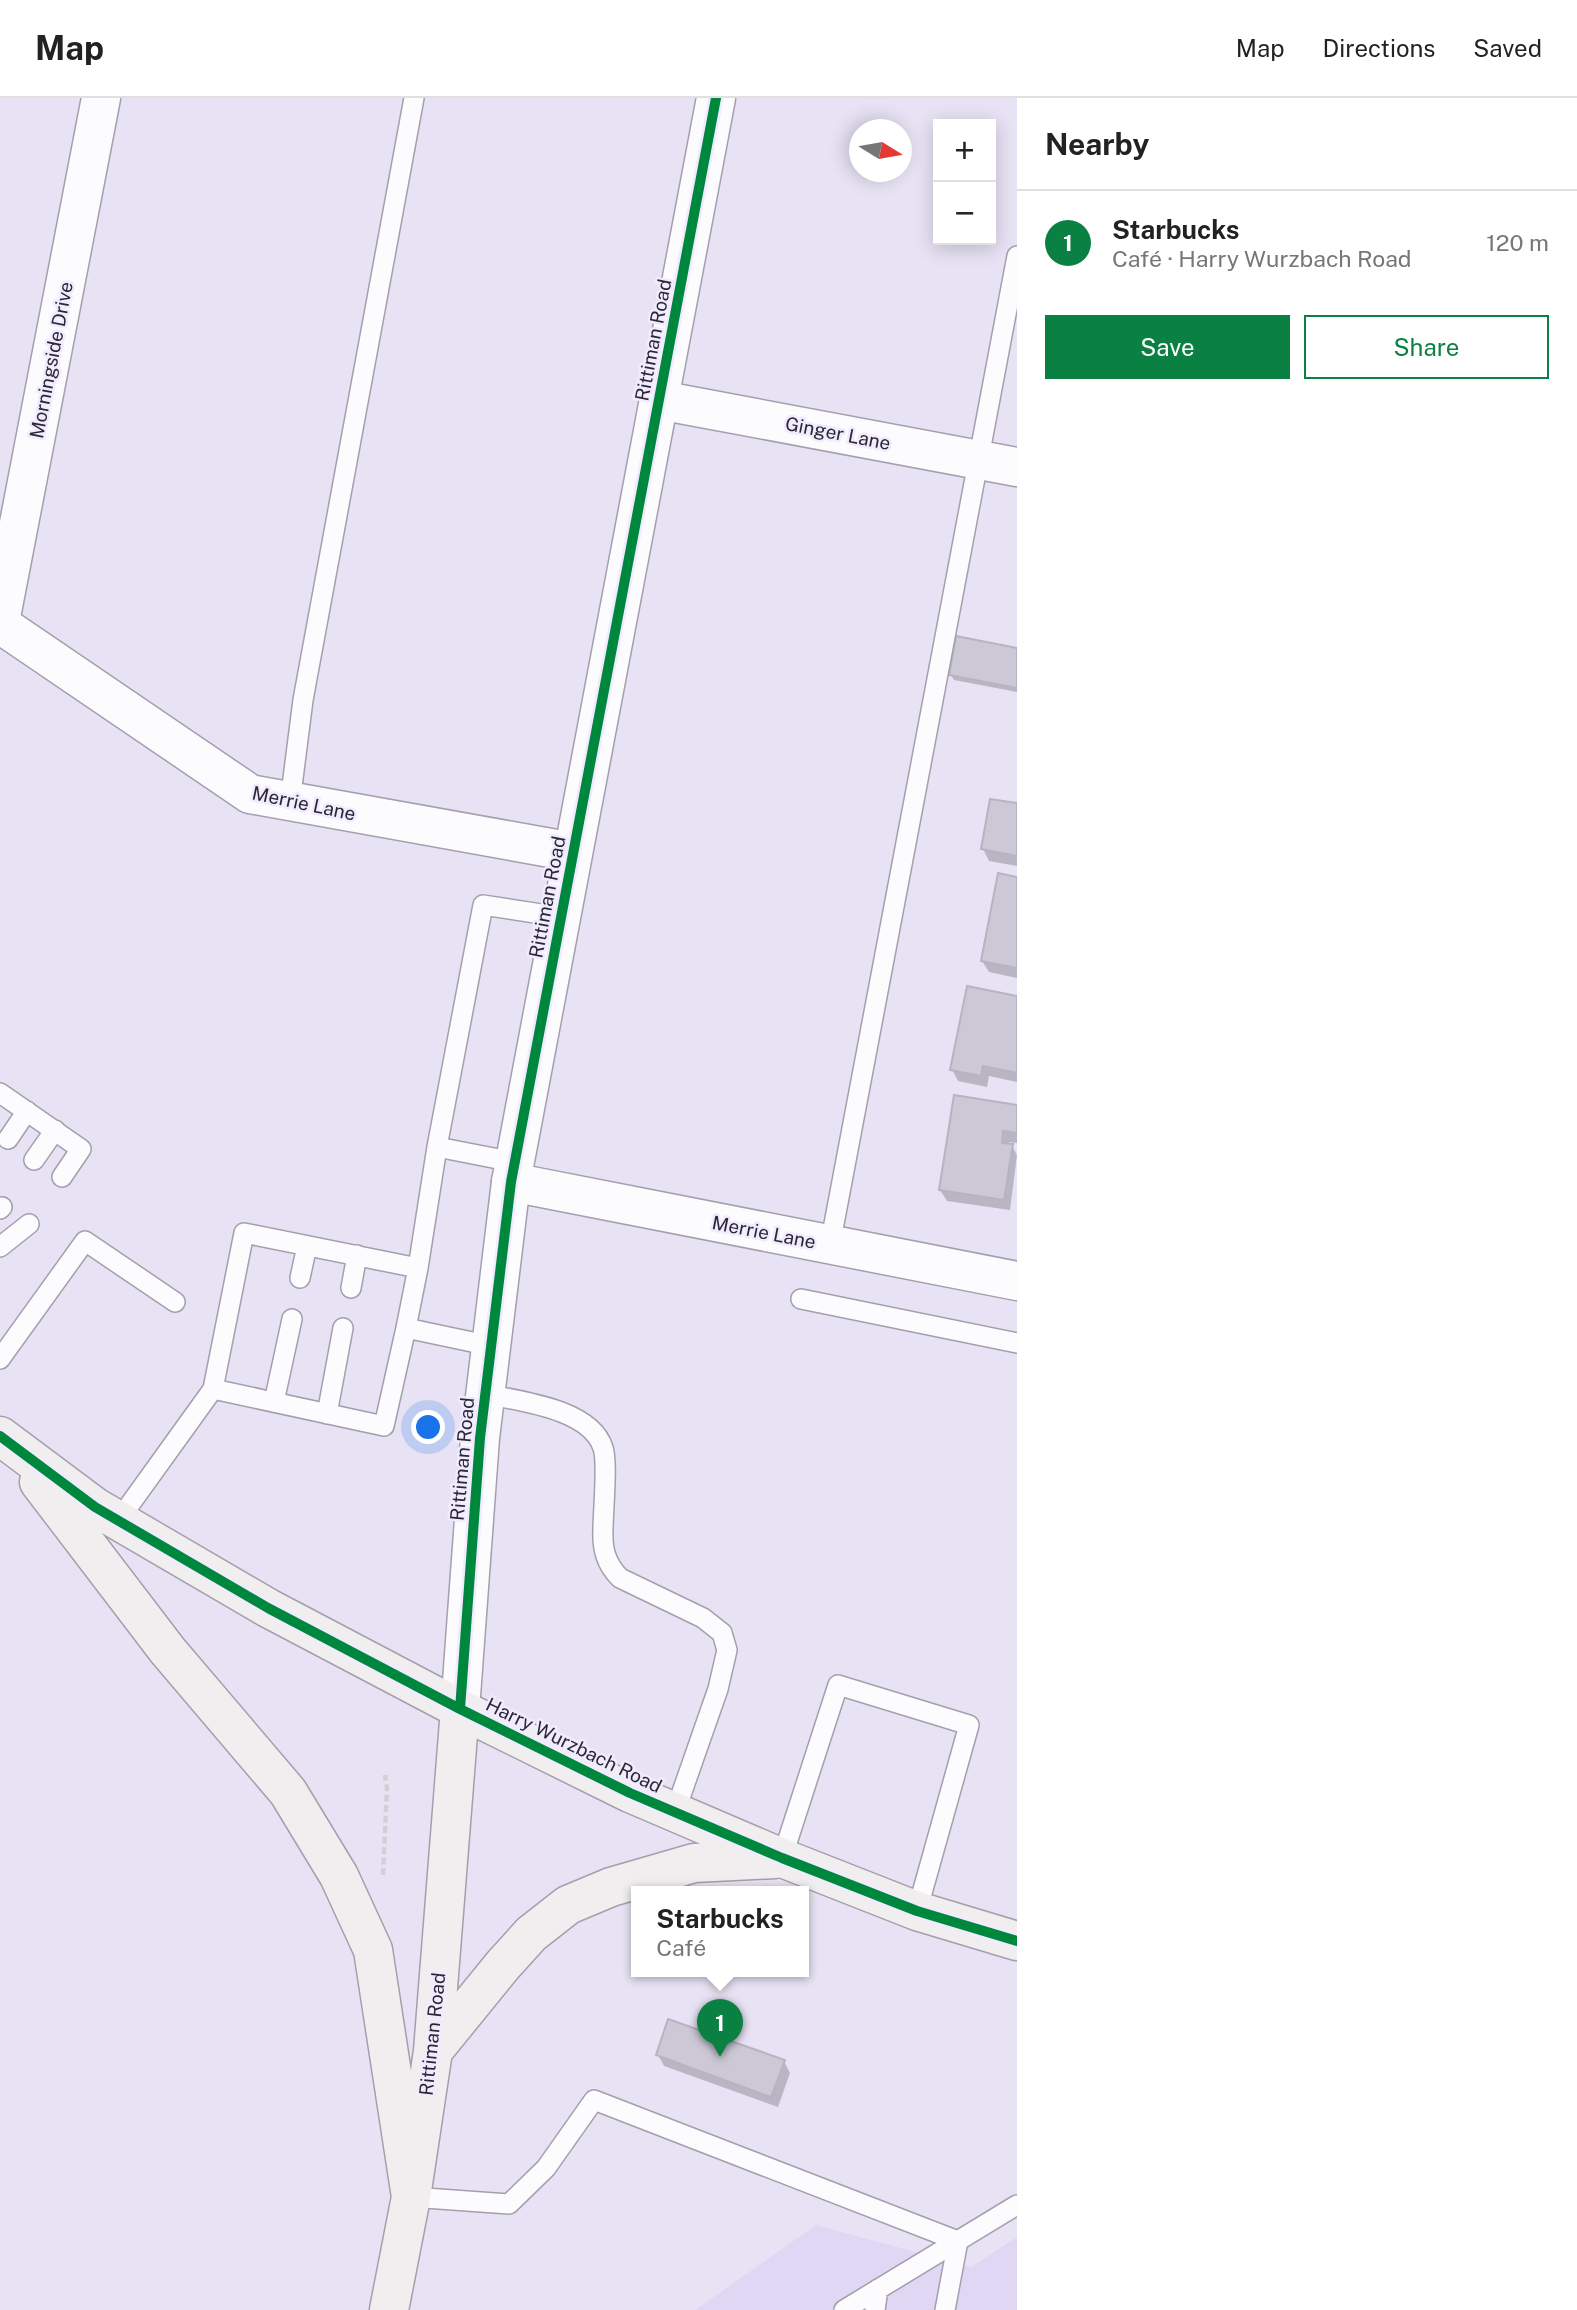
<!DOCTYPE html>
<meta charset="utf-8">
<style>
:root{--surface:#fff;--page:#f6f6f6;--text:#222;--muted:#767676;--line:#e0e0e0;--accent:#0b8043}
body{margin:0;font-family:"Public Sans",sans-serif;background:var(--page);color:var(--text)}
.controls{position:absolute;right:21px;top:21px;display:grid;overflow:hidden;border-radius:0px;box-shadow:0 4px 18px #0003}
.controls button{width:63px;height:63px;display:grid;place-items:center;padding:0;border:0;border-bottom:2px solid var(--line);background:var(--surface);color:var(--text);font:35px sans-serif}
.compass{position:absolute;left:849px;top:21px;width:63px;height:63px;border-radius:50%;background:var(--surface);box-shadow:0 4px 18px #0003;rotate:101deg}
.you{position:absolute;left:429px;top:1330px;width:24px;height:24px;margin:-18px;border:5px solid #fff;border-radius:50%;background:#1a73e8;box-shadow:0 0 0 10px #1a73e833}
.badge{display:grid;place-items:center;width:46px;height:46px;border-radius:50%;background:var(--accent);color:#fff;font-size:23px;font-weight:700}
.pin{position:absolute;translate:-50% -58px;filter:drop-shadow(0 2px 4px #0008)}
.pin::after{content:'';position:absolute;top:37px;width:24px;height:21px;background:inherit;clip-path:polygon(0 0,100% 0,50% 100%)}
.popup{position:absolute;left:631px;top:1788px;width:178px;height:91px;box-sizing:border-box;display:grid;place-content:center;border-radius:0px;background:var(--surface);filter:drop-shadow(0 2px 5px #0005);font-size:23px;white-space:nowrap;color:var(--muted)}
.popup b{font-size:26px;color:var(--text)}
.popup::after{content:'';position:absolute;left:50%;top:100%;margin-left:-14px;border:14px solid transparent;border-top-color:var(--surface)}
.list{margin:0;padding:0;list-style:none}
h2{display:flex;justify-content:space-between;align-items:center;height:91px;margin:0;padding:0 28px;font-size:30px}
h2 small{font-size:23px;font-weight:400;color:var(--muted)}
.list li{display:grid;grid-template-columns:46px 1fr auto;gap:21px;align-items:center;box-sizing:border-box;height:105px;padding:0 28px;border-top:2px solid var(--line)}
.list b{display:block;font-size:26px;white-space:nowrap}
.list p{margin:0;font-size:23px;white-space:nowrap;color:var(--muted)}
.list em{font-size:23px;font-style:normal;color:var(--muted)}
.actions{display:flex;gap:14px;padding:21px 28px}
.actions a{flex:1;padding:16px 0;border:2px solid var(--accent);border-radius:0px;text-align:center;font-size:24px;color:var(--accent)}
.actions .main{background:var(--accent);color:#fff}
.map{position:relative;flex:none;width:1017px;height:2212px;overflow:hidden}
header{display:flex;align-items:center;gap:42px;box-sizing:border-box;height:98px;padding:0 35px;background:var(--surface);border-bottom:2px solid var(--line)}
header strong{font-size:33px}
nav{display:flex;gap:38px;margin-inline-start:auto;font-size:24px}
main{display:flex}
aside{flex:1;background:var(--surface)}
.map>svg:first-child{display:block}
.built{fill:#e0d7f4}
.shadow{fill:#0003}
.building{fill:#ccc8d5;stroke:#b8b3c0;stroke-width:2}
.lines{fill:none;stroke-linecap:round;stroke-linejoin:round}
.service-casing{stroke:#a39fac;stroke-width:22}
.minor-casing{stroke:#a39fac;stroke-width:41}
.tertiary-casing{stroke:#a39fac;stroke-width:41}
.secondary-casing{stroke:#a39fac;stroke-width:41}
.path{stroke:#d2d0d5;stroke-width:4.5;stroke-dasharray:7 3.5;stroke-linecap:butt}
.service{stroke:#fcfbfd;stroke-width:19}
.minor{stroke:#fcfbfd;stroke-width:38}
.tertiary{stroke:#fcfbfd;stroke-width:38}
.secondary{stroke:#f0eeee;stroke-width:38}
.cycleway-casing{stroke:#f0ebfe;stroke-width:15}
.cycleway{stroke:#00873e;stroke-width:10}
.labels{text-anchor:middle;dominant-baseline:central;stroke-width:5;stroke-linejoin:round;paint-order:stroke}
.street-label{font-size:19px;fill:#2b2733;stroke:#f0ebfe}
</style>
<header>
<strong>Map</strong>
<nav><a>Map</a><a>Directions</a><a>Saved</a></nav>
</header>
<main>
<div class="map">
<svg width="1017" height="2212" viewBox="0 0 1017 2212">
<rect width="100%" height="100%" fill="#e8e3f4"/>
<path class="built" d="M816,2127L971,2169L1017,2139V2212H695Z"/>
<path class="shadow" d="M1017,552V594L954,582L951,577Z
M1017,707V768L989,763L983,751Z
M1017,781V880L989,874L982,863Z
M1017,900V984L989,978L987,989L958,983L952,971Z
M1017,1008V1045L1009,1044V1047L1012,1048L1017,1057L1010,1112L947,1103L940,1092Z
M658,1957L784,1963L790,1975L778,2009L664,1968Z"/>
<path class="building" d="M956,538L1017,550V590L949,577Z
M990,701L1017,705V758L981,751Z
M998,775L1017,779V870L981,863Z
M967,888L1017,898V975L983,968L981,978L950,972Z
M954,997L1017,1007V1035L1003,1033L1002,1045L1013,1046L1004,1102L939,1092Z
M668,1921L785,1962L771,1999L656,1957Z"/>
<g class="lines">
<defs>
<path id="service" d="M290,704L303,602L414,0
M0,995L81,1051L62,1079
M8,1041L27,1013
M34,1062L55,1032
M514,1064L437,1049L483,807L561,819
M0,1111L2,1109
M830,1147L1017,158
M0,1149L29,1126
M300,1180L307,1148
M351,1190L357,1157
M801,1201L1017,1245
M406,1230L418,1170L437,1049
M0,1261L85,1143L175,1204
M213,1291L244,1135L418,1170
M485,1296C520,1303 591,1311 603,1350C608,1364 603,1414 603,1431C602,1451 606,1466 620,1480L703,1520L722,1535L727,1552L718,1591L675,1714
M274,1304L292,1221
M327,1316L343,1230
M118,1423L213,1291L384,1328L406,1230L491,1248
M782,1760L838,1587L969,1627L917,1813
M411,2099L509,2106L546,2070L594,2002L958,2143L945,2212
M844,2212L1017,2107
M875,2212L878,2191"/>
<path id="minor" d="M659,302L1017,369
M0,524L101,0
M0,526L250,696L573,754
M511,1084L1017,1183"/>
<path id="tertiary" d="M460,1611L480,1340L511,1084L716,0"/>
<path id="secondary" d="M0,1338L95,1409L268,1510L460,1611L630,1695L782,1760L917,1813L1017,1843
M39,1384L168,1553L288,1694L339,1778L373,1852L411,2099
M433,1953L503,1867L531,1836L568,1807L611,1789L694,1765L775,1761
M389,2212L411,2099L433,1953L460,1611"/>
</defs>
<use href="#service" class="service-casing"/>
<use href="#minor" class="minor-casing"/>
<use href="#tertiary" class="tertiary-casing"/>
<use href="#secondary" class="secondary-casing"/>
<path class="path" d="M383,1777L387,1690L385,1677"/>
<use href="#service" class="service"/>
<use href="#minor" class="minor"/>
<use href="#tertiary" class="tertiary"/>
<use href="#secondary" class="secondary"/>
<defs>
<path id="cycleway" d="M0,1338L95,1409L268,1510L460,1611L630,1695L782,1760L917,1813L1017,1843
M460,1611L480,1340L511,1084L716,0"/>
</defs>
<use href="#cycleway" class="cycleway-casing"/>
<use href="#cycleway" class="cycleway"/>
</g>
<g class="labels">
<g class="street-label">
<text transform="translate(653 242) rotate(-79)">Rittiman Road</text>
<text transform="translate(51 262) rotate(-79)">Morningside Drive</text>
<text transform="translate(838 335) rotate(11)">Ginger Lane</text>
<text transform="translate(304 705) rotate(12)">Merrie Lane</text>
<text transform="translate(547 799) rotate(-79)">Rittiman Road</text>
<text transform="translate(764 1134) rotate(11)">Merrie Lane</text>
<text transform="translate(462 1361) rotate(-85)">Rittiman Road</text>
<text transform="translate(574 1647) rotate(26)">Harry Wurzbach Road</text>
<text transform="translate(432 1936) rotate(-84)">Rittiman Road</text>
</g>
</g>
</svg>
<div class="controls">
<button>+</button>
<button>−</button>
</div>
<svg class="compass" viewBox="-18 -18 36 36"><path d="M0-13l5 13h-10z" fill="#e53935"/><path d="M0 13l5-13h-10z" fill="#767676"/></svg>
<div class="you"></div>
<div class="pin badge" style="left:720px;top:1959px">1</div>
<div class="popup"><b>Starbucks</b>Café</div>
</div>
<aside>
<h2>Nearby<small></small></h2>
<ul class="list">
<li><span class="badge">1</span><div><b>Starbucks</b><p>Café · Harry Wurzbach Road</p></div><em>120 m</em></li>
</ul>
<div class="actions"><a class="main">Save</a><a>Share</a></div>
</aside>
</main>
